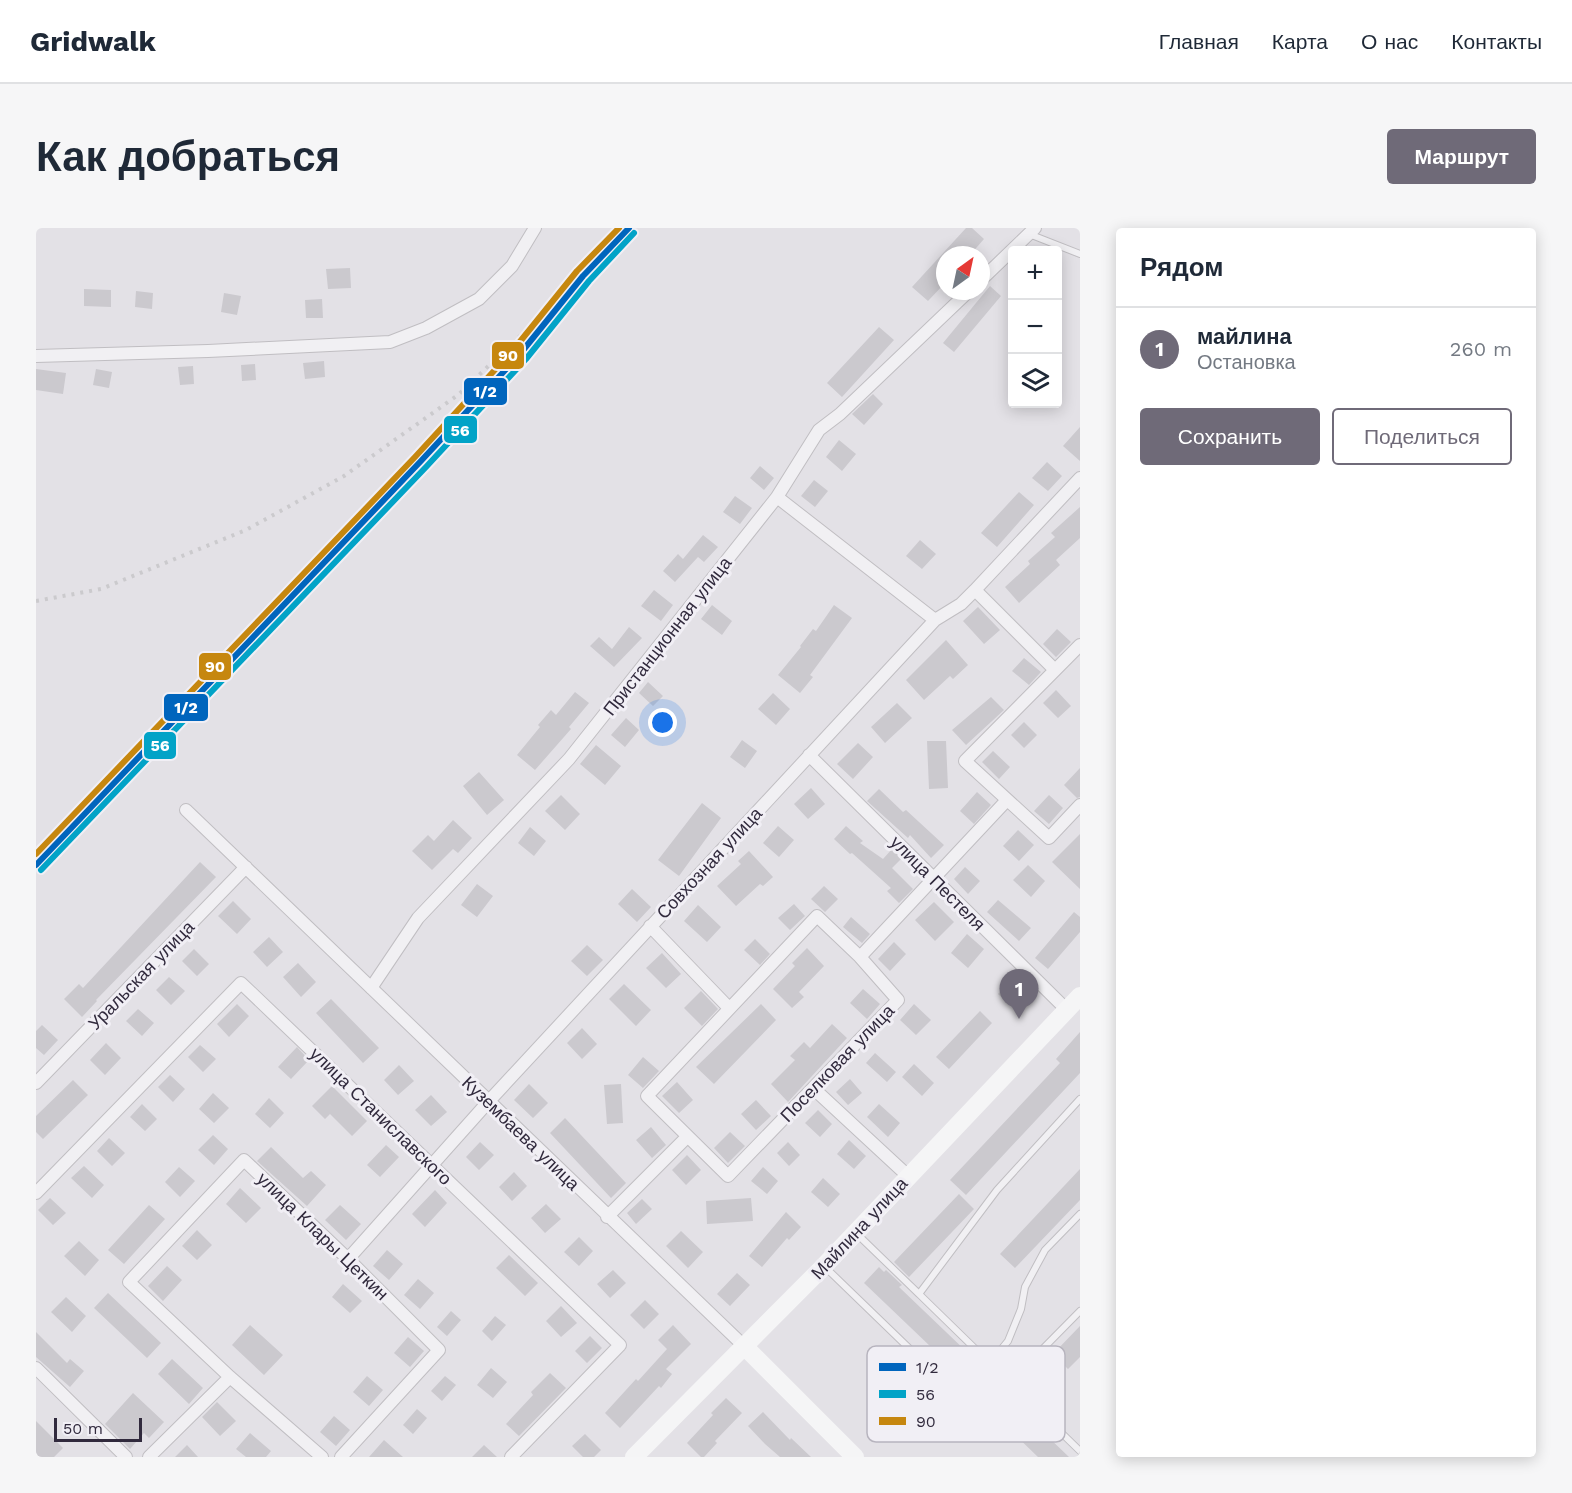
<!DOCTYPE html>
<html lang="ru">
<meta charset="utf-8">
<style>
:root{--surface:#fff;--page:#f6f6f7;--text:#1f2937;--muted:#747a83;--line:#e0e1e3;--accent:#6f6a78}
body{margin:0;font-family:"Work Sans",sans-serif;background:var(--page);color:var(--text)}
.controls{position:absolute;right:18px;top:18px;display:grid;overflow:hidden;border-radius:6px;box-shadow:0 3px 15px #0003}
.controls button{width:54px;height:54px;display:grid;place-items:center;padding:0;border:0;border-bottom:2px solid var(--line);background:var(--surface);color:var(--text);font:30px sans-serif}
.compass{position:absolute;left:900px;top:18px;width:54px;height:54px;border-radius:50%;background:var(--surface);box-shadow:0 3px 15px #0003;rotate:33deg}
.scale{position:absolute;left:18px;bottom:15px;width:88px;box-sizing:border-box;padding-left:6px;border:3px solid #312a3d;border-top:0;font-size:16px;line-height:21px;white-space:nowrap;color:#312a3d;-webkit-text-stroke:4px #f1eff5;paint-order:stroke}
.you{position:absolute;left:627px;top:495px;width:21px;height:21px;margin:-15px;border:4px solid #fff;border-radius:50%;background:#1a73e8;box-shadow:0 0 0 9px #1a73e833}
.badge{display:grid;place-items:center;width:39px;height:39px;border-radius:50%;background:var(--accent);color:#fff;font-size:20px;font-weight:700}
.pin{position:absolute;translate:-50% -50px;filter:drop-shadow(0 2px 3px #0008)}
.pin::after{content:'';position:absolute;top:32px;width:21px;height:18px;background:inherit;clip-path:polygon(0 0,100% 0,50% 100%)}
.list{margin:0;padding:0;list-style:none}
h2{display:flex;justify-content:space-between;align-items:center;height:78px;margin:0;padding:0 24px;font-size:26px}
h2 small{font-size:20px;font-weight:400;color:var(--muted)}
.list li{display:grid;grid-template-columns:39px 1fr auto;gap:18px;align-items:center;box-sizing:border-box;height:84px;padding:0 24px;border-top:2px solid var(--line)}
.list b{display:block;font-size:22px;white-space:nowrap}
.list p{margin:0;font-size:20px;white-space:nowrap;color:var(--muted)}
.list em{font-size:20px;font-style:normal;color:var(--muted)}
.actions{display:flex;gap:12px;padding:18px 24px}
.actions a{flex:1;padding:14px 0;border:2px solid var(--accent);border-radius:6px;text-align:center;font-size:21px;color:var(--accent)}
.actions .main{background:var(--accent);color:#fff}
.icon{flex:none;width:33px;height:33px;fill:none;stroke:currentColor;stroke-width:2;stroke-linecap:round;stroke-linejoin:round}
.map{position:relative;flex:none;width:1044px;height:1229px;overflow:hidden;border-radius:6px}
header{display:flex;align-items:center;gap:36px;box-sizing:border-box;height:84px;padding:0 30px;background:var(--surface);border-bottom:2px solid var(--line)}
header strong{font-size:28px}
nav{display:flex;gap:33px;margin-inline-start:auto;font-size:21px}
.intro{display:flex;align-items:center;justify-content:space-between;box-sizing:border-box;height:144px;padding:0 36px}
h1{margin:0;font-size:42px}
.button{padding:15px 27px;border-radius:6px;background:var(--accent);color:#fff;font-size:21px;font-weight:700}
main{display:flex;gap:36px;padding:0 36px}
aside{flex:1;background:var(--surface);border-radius:6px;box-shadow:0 3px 15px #0003}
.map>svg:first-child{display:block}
.building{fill:#cbc9ce}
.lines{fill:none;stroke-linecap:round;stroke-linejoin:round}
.lane-casing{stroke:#c0bec2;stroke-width:8}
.street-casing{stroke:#c0bec2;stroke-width:14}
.lane{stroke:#f1f0f3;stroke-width:6}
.street{stroke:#f1f0f3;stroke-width:12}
.secondary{stroke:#f5f5f6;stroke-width:18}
.rail{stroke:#cbcacd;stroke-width:4;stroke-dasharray:3 6;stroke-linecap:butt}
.rail-1-casing{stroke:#f1eff5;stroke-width:10}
.rail-2-casing{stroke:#f1eff5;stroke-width:10}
.rail-3-casing{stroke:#f1eff5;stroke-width:10}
.rail-1{stroke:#0065bd;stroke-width:6}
.rail-2{stroke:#02a3c7;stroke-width:6}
.rail-3{stroke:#c6870f;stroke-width:6}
.labels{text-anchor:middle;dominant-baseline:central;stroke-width:6;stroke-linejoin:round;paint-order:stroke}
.street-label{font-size:18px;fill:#312a3d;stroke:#f1eff5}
.key{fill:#f1eff5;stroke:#b7b4be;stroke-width:1.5}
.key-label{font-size:16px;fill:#312a3d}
.line-badge{stroke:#f1eff5;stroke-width:2}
.badge-label{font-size:16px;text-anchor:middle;font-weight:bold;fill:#fff}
</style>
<header>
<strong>Gridwalk</strong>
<nav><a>Главная</a><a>Карта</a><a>О нас</a><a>Контакты</a></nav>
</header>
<div class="intro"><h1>Как добраться</h1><a class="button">Маршрут</a></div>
<main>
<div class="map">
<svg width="1044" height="1229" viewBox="0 0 1044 1229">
<rect width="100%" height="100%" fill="#e3e1e6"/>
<path class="building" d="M930,0H936L948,11L934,27H909V55L892,73L876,59Z
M314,40L315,60L292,61L290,41Z
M954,58L965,68L918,124L907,115Z
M48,61L75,62V79L48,78Z
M100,63L117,65L116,81L99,79Z
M188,65L205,68L201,87L185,84Z
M286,71L287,90H270L269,72Z
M843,99L858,112L806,169L791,155Z
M288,133L289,149L269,151L267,135Z
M219,136L220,152L206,153L205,137Z
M157,138L158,156L144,157L142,139Z
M0,141L30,145L27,166L0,162Z
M60,141L76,144L73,160L57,157Z
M837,166L847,176L828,197L816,186Z
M1044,199V233L1027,218Z
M803,212L820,226L806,243L790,229Z
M1011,234L1026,248L1012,263L996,250Z
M724,238L738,250L728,262L714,250Z
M778,252L792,263L779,279L765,268Z
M983,264L998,277L961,319L945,305Z
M699,268L716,280L704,296L687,284Z
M1044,279V310L1020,332L1024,337L983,375L969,359L994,336L992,333L1019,309L1015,305Z
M667,307L682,319L668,334L662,329L639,354L627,343L642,326L647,331Z
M884,312L900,326L886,341L870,328Z
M618,362L637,377L625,393L605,378Z
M676,377L696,393L686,407L665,391Z
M798,377L816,390L774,447L777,449L764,465L742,447L765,419L764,418L777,401L780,403Z
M942,379L964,402L948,416L927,393Z
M593,399L606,410L578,439L554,418L563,409L576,421Z
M1021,401L1035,414L1020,429L1007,416Z
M910,412L932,437L917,451L914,448L888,472L870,452Z
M988,430L1005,444L993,457L976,443Z
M612,454L627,468L617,478L603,465Z
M1020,462L1035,478L1022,490L1007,475Z
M539,464L553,475L533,499L535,501L499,542L481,527L504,499L502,497L515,482L520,487Z
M737,465L754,481L740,497L722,481Z
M955,469L968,482L930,517L916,502Z
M861,475L876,490L849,515L835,499Z
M590,490L603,502L589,519L575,507Z
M988,494L1001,507L988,520L975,507Z
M706,512L721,523L709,540L694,529Z
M891,513H910L912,560L893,561Z
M822,515L837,529L817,551L801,536Z
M560,517L585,538L569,557L544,536Z
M957,523L974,539L963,551L946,534Z
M1044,540V569L1041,570L1028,557Z
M443,544L468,572L451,587L427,558Z
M775,560L789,576L772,591L758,576Z
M843,561L867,584L870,582L908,617L895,630L874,607L872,610L831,573Z
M941,564L955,577L938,596L924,583Z
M525,567L544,586L529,602L509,583Z
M1013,567L1027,580L1013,596L998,583Z
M666,575L685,590L643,648L622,632Z
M417,592L436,610L422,625L417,621L396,642L376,623L392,607L398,613Z
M742,598L758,612L743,629L727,615Z
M810,598L827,613L824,615L847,631L856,621L866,630L856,640L877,661L863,675L851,663L855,660L816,625L814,626L798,611Z
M494,599L510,613L498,628L482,615Z
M982,602L998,617L983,633L967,618Z
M1044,606V661L1016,634Z
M713,623L737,649L727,658L724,656L700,678L681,658L705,636L702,633Z
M164,634L180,649L60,772L61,773L46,789L28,771L43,756L47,760Z
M992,637L1009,653L995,669L977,652Z
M929,639L944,653L932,666L918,651Z
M441,656L457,668L441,689L425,677Z
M788,658L802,671L789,684L775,671Z
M596,661L615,679L601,694L582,676Z
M962,672L995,700L983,713L951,684Z
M197,673L215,691L201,706L182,688Z
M898,674L918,694L899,713L879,692Z
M758,676L769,688L754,702L742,690Z
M662,677L685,699L671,714L648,693Z
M1038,684L1044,689V704L1012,741L999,730Z
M815,689L834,706L826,715L807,699Z
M931,706L948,721L932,740L915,725Z
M233,709L247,724L231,739L217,724Z
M719,711L734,726L724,737L708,722Z
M858,714L870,726L854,743L842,731Z
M551,717L567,732L551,748L535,733Z
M771,720L788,738L763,764L768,769L756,780L737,761L759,738L756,735Z
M158,721L173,736L161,748L146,733Z
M626,725L645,746L630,760L610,740Z
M262,735L280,754L265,769L247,749Z
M133,749L149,763L135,777L120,762Z
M977,750L990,763L975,778L962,766Z
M588,756L615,782L600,798L573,771Z
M827,761L844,776L831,791L814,775Z
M665,763L682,781L666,798L648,780Z
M295,771L343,820L327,835L280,785Z
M201,776L213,788L193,809L181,796Z
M725,776L740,792L678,856L660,839Z
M878,776L895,792L880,807L864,792Z
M102,781L118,795L106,808L90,793Z
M944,783L956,795L913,841L900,829Z
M796,796L811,810L752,874L735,856L759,832L754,828L768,814L774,820Z
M6,797L22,812L8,827L0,820V803Z
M546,800L561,816L546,831L531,815Z
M1044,804V845L930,967L914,952L1024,835L1020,831Z
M70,815L85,830L69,847L54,832Z
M164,817L180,831L167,844L152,829Z
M261,819L273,832L255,851L242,839Z
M839,825L860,844L851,854L830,835Z
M607,829L623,843L607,860L592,847Z
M878,836L898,855L886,868L866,849Z
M363,837L378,853L362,867L348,852Z
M134,847L149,861L137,874L122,859Z
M814,851L826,865L812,877L800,864Z
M37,852L52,867L7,911L0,904V888Z
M641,854L657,872L643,885L626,868Z
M493,856L512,875L497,890L478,872Z
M585,856L587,895L571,896L568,857Z
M296,858L331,893L316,908L294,886L289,891L276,878Z
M177,865L193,880L178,895L163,881Z
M395,867L411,884L395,898L379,882Z
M233,870L248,885L234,900L219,886Z
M720,872L735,888L720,902L705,886Z
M106,876L121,891L109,903L94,889Z
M843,876L864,895L852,909L831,889Z
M782,882L796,896L784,909L769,895Z
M529,890L590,955L575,970L514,905Z
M615,899L630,917L616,930L600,912Z
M694,904L709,918L692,935L678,920Z
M177,907L192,921L178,937L162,922Z
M73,910L89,925L76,938L61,923Z
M813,912L830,928L818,941L801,926Z
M444,914L458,927L443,942L430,929Z
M752,914L764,927L753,938L741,925Z
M350,917L363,929L344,949L331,937Z
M235,919L267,950L275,943L290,957L271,978L221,933Z
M651,927L665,942L650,957L636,942Z
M48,938L68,957L56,970L35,950Z
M143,939L159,953L144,969L129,954Z
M727,939L742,953L731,966L715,953Z
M1044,941V972L979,1040L964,1026Z
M478,944L491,958L476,973L463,959Z
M787,950L804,966L792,979L775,964Z
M204,960L225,980L210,995L190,976Z
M399,962L411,975L389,999L376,986Z
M923,966L938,981L873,1049L858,1034Z
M14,970L30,985L17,997L2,982Z
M715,970L717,993L671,996L670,973Z
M606,971L616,981L600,996L591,985Z
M510,976L525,991L509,1005L495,990Z
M113,977L129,991L88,1036L72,1022Z
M304,977L325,996L310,1012L289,992Z
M750,984L765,999L753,1012L751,1010L726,1039L713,1028Z
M161,1002L176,1017L161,1032L146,1018Z
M645,1003L667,1024L652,1040L630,1018Z
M543,1009L557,1023L543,1038L528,1024Z
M43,1013L63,1032L49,1048L28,1028Z
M351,1022L367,1036L353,1052L337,1038Z
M473,1027L502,1055L489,1068L460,1040Z
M131,1038L146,1052L127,1073L112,1058Z
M843,1039L848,1044L850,1042L866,1057L863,1059L933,1126L918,1141L828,1055Z
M577,1042L590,1055L574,1070L561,1056Z
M701,1045L714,1057L694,1078L681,1066Z
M382,1051L398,1065L384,1081L368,1067Z
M307,1056L326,1073L314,1085L296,1069Z
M72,1065L125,1115L111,1130L58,1080Z
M30,1069L50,1088L36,1104L15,1084Z
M609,1072L623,1086L608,1101L594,1087Z
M525,1078L541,1095L525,1109L510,1093Z
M415,1083L425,1092L411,1108L401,1099Z
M459,1088L470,1097L456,1113L446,1103Z
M214,1097L247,1127L228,1147L196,1117Z
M637,1097L655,1116L630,1141L636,1146L625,1160L623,1158L584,1200L569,1185L600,1151L602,1153L631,1121L622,1112Z
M1044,1098V1129L1032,1141L1017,1126Z
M0,1104L31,1135L34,1131L48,1143L34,1159L0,1129Z
M554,1108L566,1120L551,1135L539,1123Z
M372,1109L388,1123L374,1139L358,1125Z
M136,1131L167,1160L153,1176L122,1146Z
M455,1140L471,1154L457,1170L441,1157Z
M514,1145L530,1160L483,1208L470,1196L497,1167L495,1164Z
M331,1148L347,1162L333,1178L317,1164Z
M409,1148L420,1157L406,1173L395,1163Z
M961,1160L1033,1229H1002L946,1175Z
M97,1165L128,1194L113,1210L108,1205L94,1221L69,1196Z
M690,1170L706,1185L679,1213L681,1215L668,1229H665L651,1215L677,1187L675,1185Z
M181,1174L200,1193L184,1208L166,1189Z
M381,1181L391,1190L377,1206L367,1197Z
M727,1184L754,1212L755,1210L775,1229H744L729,1216L712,1198Z
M298,1188L314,1202L300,1218L284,1204Z
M0,1193L27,1220L18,1229H0Z
M214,1205L235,1223L230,1229H210L200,1221Z
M549,1206L565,1222L558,1229H547L536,1218Z
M348,1212L367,1229H333Z
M151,1217L162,1229H139Z
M448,1217L461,1229H436Z"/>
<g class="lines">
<defs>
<path id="lane" d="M993,6L1044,26
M822,1007L883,1066L961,962L1044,871
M789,1039L879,1126
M883,1066L1044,1223
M954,1135L972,1113L985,1081L989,1059L1009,1022L1044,986
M974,1154L1044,1083"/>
<path id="street" d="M945,52L999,0
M0,128L172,123L354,114L390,100L443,71L476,38L499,0
M741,269L899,392
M939,362L1019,442
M1044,417L929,533L1013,610L1044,577
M773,527L1031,782
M150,582L709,1119
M781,688L824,729L862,772L692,948L611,868Z
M614,698L693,780
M824,729L971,572
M335,760L382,690L533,531L741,269L783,202L804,186L933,63
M0,855L210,639
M777,860L872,948
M0,965L205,755L584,1117L475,1229
M571,989L651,909
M312,1031L453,873L899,392L925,376L939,362L1044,250
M0,1140L90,1229
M113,1229L194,1149
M286,1229L194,1149L93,1054L208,932L312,1031L403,1122L305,1229"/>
</defs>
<use href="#lane" class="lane-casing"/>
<use href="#street" class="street-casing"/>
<use href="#lane" class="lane"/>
<use href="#street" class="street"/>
<path class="secondary" d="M709,1119L819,1229
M598,1229L788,1038L1044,768"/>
<path class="rail" d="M0,373L65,361L210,302L308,248L422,167L547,48"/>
<defs>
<path id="rail-1" d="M0,637L384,234L484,126L547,48L593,0"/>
<path id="rail-2" d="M5,642L390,239L490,131L553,53L598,5"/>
<path id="rail-3" d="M0,626L379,229L478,121L541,43L583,0"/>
</defs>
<use href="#rail-1" class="rail-1-casing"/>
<use href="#rail-2" class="rail-2-casing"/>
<use href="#rail-3" class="rail-3-casing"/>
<use href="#rail-1" class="rail-1"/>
<use href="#rail-2" class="rail-2"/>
<use href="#rail-3" class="rail-3"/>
</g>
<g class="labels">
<g class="street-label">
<text transform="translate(631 408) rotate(-52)">Пристанционная улица</text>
<text transform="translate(673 635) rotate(-47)">Совхозная улица</text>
<text transform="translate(902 655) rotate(45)">улица Пестеля</text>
<text transform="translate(105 747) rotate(-46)">Уральская улица</text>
<text transform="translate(801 835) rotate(-46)">Поселковая улица</text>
<text transform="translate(345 888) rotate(44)">улица Станиславского</text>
<text transform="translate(485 905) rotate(44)">Кузембаева улица</text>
<text transform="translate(823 1000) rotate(-47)">Майлина улица</text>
<text transform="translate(287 1008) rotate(44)">улица Клары Цеткин</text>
</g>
</g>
<rect x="831" y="1118" width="198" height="96" rx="9" class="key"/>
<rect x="843" y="1135" width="27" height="8" fill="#0065bd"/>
<rect x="843" y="1162" width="27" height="8" fill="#02a3c7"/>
<rect x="843" y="1189" width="27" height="8" fill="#c6870f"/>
<g class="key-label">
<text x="880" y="1145">1/2</text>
<text x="880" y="1172">56</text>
<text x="880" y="1199">90</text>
</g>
<g class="line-badge">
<rect x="455" y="113" width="34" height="29" rx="6" fill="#c6870f"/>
<rect x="427" y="149" width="45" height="29" rx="6" fill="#0065bd"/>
<rect x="407" y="187" width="35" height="29" rx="6" fill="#02a3c7"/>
<rect x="162" y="424" width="34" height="29" rx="6" fill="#c6870f"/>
<rect x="127" y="465" width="46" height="29" rx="6" fill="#0065bd"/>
<rect x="107" y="503" width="34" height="29" rx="6" fill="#02a3c7"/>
</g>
<g class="badge-label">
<text x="472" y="133">90</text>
<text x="449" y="169">1/2</text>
<text x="424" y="208">56</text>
<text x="179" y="444">90</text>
<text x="150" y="485">1/2</text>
<text x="124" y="523">56</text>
</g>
</svg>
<div class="controls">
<button>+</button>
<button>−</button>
<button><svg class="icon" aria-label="layers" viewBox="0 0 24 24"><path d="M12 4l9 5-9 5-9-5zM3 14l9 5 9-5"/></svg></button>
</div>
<svg class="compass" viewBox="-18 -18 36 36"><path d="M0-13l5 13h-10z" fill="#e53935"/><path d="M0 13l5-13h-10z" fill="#747a83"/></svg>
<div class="scale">50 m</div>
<div class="you"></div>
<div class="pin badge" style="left:983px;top:791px">1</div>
</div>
<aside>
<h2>Рядом<small></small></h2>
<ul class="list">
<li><span class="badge">1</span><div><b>майлина</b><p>Остановка</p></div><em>260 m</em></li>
</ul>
<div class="actions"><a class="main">Сохранить</a><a>Поделиться</a></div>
</aside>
</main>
